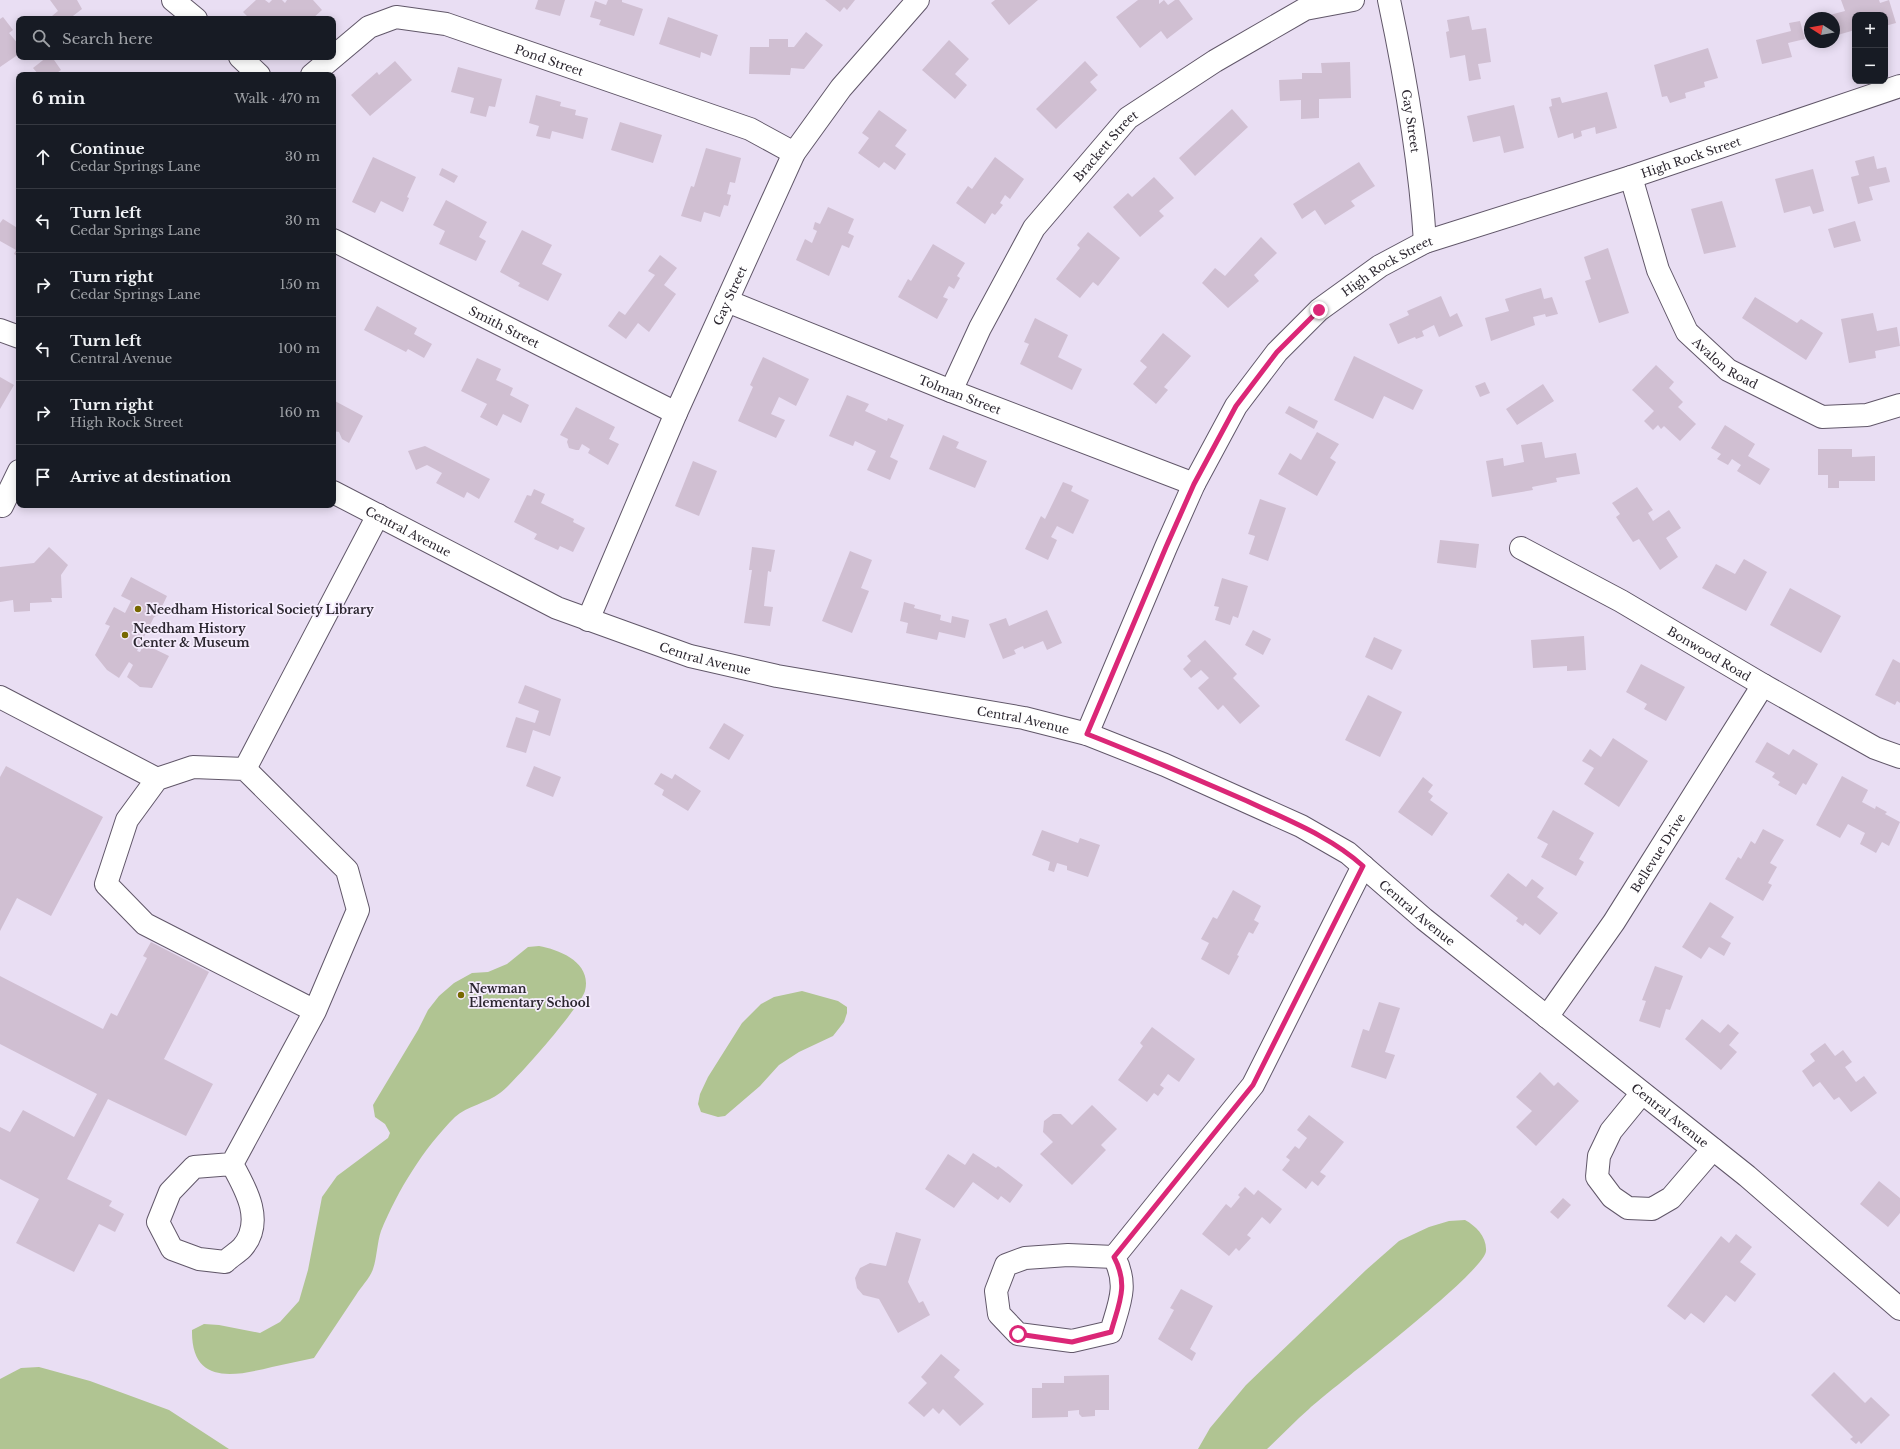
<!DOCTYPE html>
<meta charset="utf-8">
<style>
:root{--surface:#171b24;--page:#242831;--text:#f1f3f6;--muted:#9ea1a6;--line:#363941}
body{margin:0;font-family:"Libre Baskerville",serif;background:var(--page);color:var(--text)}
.controls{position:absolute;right:12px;top:12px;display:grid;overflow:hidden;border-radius:8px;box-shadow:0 2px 10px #0003}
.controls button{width:36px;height:36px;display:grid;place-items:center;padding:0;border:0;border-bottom:1px solid var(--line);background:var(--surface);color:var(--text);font:20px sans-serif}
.compass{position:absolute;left:1804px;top:12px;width:36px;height:36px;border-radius:50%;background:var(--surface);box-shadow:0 2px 10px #0003;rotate:281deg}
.stop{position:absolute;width:12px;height:12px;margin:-9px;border:3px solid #db2777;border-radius:50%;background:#fff}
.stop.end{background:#db2777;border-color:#fff;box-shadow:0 1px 4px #0008}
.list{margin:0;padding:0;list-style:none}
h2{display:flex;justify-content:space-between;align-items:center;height:52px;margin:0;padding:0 16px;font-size:17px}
h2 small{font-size:13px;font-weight:400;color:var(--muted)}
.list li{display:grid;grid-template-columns:26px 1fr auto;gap:12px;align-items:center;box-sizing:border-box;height:64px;padding:0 16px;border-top:1px solid var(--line)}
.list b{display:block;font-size:15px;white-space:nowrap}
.list p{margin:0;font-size:13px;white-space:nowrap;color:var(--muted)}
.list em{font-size:13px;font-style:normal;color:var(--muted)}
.icon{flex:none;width:22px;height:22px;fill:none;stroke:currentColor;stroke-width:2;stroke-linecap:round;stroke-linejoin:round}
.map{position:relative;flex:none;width:1900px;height:1449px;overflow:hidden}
.search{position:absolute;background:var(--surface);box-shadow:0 2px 10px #0003;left:16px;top:16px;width:320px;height:44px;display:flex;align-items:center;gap:10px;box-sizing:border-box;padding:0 14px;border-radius:8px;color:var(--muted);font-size:15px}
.panel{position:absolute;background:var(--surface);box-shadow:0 2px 10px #0003;left:16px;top:72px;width:320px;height:436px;border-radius:8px}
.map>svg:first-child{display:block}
.green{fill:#b0c492}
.building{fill:#d0bfd2}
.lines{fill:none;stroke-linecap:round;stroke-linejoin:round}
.minor-casing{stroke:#615769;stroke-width:24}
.major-casing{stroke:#615769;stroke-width:24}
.minor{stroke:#fff;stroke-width:22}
.major{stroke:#fff;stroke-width:22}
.route{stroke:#db2777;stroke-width:5}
.poi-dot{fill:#776800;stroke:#f5ecfd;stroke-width:1.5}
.labels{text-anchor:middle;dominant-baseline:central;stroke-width:3.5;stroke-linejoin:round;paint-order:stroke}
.street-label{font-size:12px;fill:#2c2730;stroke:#f5ecfd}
.poi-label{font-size:12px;font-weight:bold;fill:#2c2730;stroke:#f5ecfd;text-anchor:start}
</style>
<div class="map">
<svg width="1900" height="1449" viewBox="0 0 1900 1449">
<rect width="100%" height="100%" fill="#e9def3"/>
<path class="green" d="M539,946C561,950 592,963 585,991C580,1007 515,1082 500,1093C487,1103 467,1106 455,1117C423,1149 398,1190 381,1231C377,1243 377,1257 373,1269C370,1278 361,1287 356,1295C342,1316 328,1337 314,1358C300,1361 286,1364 272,1367C235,1376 191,1386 192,1330L204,1324L219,1325L260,1333L280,1322L299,1301L308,1270L322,1197L337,1176L388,1138L390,1133L385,1124L375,1117L373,1105L418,1030L428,1010L439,996L454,983L472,973L488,972L507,964L528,947Z
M802,991L838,1001L847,1007V1013L844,1022L833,1036L799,1052L779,1065L760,1086L725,1116L718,1117L701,1112L698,1104L700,1094L708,1077L742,1023L761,1004L774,997Z
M1465,1220C1476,1226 1487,1237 1486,1251C1484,1273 1334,1386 1309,1409C1295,1421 1281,1436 1267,1449H1198L1210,1428L1246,1385L1366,1270L1399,1241L1429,1227L1449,1221Z
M39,1367L90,1381L169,1410L229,1449H0V1379L21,1368Z"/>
<path class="building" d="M50,0H77L82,9L69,19H54L52,16L58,11Z
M256,0H265L269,3L272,0H282L285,3L287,0H313L322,10L312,19H250L243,12Z
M538,0H565L560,16L535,9Z
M608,0H622V2L643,9L634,36L599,25L601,20L590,17L595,1L606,5Z
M825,0H855L847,10L844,7L840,12Z
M995,0H1038L1009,25L991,3Z
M1138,0H1159V4L1164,0L1168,5L1175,0H1179L1193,19L1167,39L1161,31L1140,48L1116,17Z
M1841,0H1879L1880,3L1889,0L1896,23L1885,26V15H1855V30L1834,36V18H1827L1826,16L1845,11Z
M1469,16L1472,30L1486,28L1491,62L1478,64L1481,79L1469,81L1465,55L1450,58L1446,32L1449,31L1447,20Z
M3,17L13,30L9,33L19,45V54L0,67V19Z
M668,17L718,35L711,56L701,52L700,58L659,44Z
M1800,21L1805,39L1788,43L1792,57L1762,64L1756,40L1791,31L1789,23Z
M806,32L823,45L804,69L791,68L790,75L749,74L750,47H769V39H788V47H794Z
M949,40L969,59L955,74L967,85L955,99L922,70Z
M1708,48L1718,78L1704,82L1705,87L1685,93L1686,98L1670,103L1667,96L1662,97L1654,65Z
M47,57H52L61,70L54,75H39L33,68Z
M395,61L412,80L370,116L351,95L377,72L379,75Z
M1085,61L1098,75L1090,82L1097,90L1056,129L1036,109Z
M1350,62L1351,98L1319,99V118L1301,119V100L1280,101L1279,80L1302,79V73H1322L1321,63Z
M458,67L502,79L495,107L489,106L486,117L470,113L474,98L451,92Z
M1607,92L1617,128L1596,134L1595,127L1581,131L1582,136L1574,139L1573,133L1558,138L1549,107L1552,106L1551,99L1560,97L1562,103Z
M536,95L561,102L560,106L576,110L575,115L588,118L583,139L552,131L550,139L536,136L539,126L529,123Z
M1514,105L1524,148L1504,153L1500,136L1473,142L1467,116Z
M1232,109L1248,127L1195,176L1179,158Z
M879,110L907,130L895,146L906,154L895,170L884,162L879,168L858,153L869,138L862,133Z
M620,122L662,135L653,163L611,150Z
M706,148L741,158L735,183L730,182L727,194L731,195L728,206L724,205L720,217L704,212L701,222L681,216L691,186L694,187Z
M1874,156L1877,169L1886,167L1890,182L1869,187L1873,200L1858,204L1851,177L1859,175L1855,161Z
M373,157L416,177L407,197L409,198L403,212L381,201L375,213L352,202Z
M995,157L1024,179L1010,199L1005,195L1000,203L1003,205L995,215L992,213L985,224L956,203L968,186L972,189Z
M1359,162L1375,186L1351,201L1355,206L1325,225L1315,210L1302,219L1293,204Z
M442,168L458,176L454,183L439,175Z
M1813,169L1824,211L1813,214L1810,206L1784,213L1775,179Z
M1154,177L1174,198L1159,211L1164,216L1140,237L1113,207L1128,193L1132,197Z
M446,200L487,222L479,237L486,241L476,261L439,244L445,231L433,225Z
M1722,201L1736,247L1704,254L1691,209Z
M828,207L854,219L848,233L854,236L849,248L842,245L829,276L796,260L805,239L812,243L817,231L813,229L815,222L820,224Z
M3,219L19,229V257L14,254L16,250L0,241V223Z
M1855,221L1861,241L1834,248L1828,229Z
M522,230L552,245L542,264L562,274L548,301L518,286L520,283L500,272Z
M1088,232L1120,258L1098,286L1093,282L1080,298L1056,279L1080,248L1077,245Z
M1261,237L1277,253L1254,275L1259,281L1228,308L1202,283L1215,268L1225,276Z
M933,244L965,263L957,276L960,278L954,289L949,286L943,297L948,299L937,319L898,297L908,279L911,281Z
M1608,248L1629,313L1599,323L1585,281L1591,279L1584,257Z
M660,255L677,268L664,285L676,294L649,332L638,323L626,339L608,326L619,311L625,315L655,275L648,271Z
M1541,288L1544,299L1552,297L1558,314L1546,317L1545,314L1533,317L1535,325L1491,341L1485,318L1509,311L1505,299Z
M1441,296L1450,317L1457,313L1463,326L1439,337L1434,325L1422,331L1424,336L1416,339L1415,337L1398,344L1389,324L1409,315L1407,311Z
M1755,297L1797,323L1801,319L1823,333L1806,360L1742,318Z
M377,306L417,328L414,334L432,344L424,358L408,349L406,352L364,330Z
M1873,313L1877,331L1897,327L1900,346L1875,351L1876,358L1849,363L1841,319Z
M1035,318L1068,335L1058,357L1082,369L1072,390L1020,364L1029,344L1024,342Z
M1163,333L1191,356L1164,387L1168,390L1156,404L1133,384L1147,367L1140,361Z
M1354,356L1423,390L1413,410L1384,396L1373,419L1334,400Z
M763,357L809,379L796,406L779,397L771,414L785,420L776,438L738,421L753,387L750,385Z
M477,358L501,369L496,380L513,388L510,395L529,405L521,423L503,414L497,426L480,417L487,404L461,391Z
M1656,365L1674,382L1669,388L1683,402L1678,407L1696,424L1680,441L1664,426L1661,429L1658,425L1653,430L1644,421L1654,411L1632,390Z
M0,377L14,385L0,409Z
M1485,382L1490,393L1480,397L1475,386Z
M1543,384L1554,401L1517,425L1506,409Z
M847,395L869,404L865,411L887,421L888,418L904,425L890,457L898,461L890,480L867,470L876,451L855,441L853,446L829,436Z
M333,400L363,416L349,443L342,439L339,432L333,431Z
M1289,406L1318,421L1314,429L1285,413Z
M576,407L615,427L609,439L619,444L608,465L588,453L590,449L582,444L579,450H576L569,448L567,442L568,439L560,435Z
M1725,425L1755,444L1748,456L1770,469L1760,485L1737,471L1741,465L1732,459L1728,465L1717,459L1721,454L1711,448Z
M1317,432L1339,444L1330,458L1336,462L1317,496L1278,474L1290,453L1301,460Z
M943,435L959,442L956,448L987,461L975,488L929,469Z
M1542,442L1545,458L1576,453L1580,474L1556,478L1557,482L1532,487L1533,490L1492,497L1486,461L1503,458L1504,466L1524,462L1521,445Z
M425,446L490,479L479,499L467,492L464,498L436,483L442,473L427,465L416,470L408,451Z
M1818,449H1852V457L1875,456V481H1839V488H1828V475H1818Z
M693,461L717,471L699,516L675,506Z
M1063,482L1073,486L1071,491L1089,500L1073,534L1057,526L1051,537L1057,540L1048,560L1025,549L1041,516L1045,519Z
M1637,487L1653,510L1648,513L1653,521L1669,510L1681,528L1666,538L1678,557L1660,570L1639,539L1633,542L1616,517L1620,514L1612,503Z
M534,489L545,494L541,503L574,519L573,522L585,528L573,552L560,546L558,550L534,539L537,534L514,522L527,495L531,496Z
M1260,499L1286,508L1268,561L1249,554L1255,536L1248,534Z
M1440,540L1479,544L1476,568L1437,563Z
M49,547L68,565L61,575L62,598H51L52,602L30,603V611L14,612L13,600L0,602V567L34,563Z
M752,547L775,550L771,572L768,571L764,606L773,607L770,626L744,623L752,570H749Z
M850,551L872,560L861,588L869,591L852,633L822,621Z
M1744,559L1767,572L1746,611L1702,588L1716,564L1735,574Z
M131,577L167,596L158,615L154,617L137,651L140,652L144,644L169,656L152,688L140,687L127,677L133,665L129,662L119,678L107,670L95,655L110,626L105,624L114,607L125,613L131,601L121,596Z
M1222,578L1248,586L1238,618L1233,616L1230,625L1215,620L1219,607L1214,606Z
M1790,588L1841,616L1821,653L1770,625Z
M904,602L915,605L914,608L941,615L940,620L951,623L952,616L969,620L965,638L939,632L937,640L906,633L908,623L900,621Z
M1047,610L1062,643L1047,650L1043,641L1024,649L1023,646L1014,650L1016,654L1003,659L989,624L1006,618L1009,626Z
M1253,630L1271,639L1263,655L1245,645Z
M1584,636L1586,670L1567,671V666L1533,668L1531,640Z
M1374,637L1402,650L1392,670L1365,657Z
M1205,640L1237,674L1233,678L1260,706L1240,724L1223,705L1218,710L1198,688L1209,678L1201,670L1191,678L1183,669L1191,661L1187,656Z
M1893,659L1900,663V703L1897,701L1895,705L1875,695Z
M1641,664L1685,687L1666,721L1644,709L1647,704L1626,692Z
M525,685L561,699L550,736L533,730L526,753L506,747L516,717L535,723L539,711L518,703Z
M1368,695L1402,712L1380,757L1345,740Z
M724,723L744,735L729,760L709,748Z
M1613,738L1648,761L1619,807L1584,784L1594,768L1582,761L1590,749L1601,757Z
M1767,742L1789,755L1793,749L1818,764L1806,785L1803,783L1796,795L1778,785L1780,782L1772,777L1775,773L1755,762Z
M6,766L103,817L51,916L17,898L0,931V777Z
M534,766L561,777L553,797L526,786Z
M661,773L672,779L675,774L701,791L688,811L662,795L664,790L654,784Z
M1842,776L1868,790L1862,802L1875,809L1876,806L1887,812L1885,814L1900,822L1889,846L1882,842L1876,853L1860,844L1865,833L1848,824L1840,838L1816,825Z
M1423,777L1433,785L1428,792L1433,796L1430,800L1448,813L1432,836L1398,812Z
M1553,810L1594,833L1579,859L1584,862L1576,876L1541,857L1548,844L1537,838Z
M1763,829L1784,840L1770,863L1777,867L1768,883L1772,885L1763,901L1725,879L1738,857L1741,859L1751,841L1755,844Z
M1042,830L1078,843L1080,838L1100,845L1088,877L1067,870V866L1057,863L1054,872L1048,870L1050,862L1032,855Z
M1508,873L1526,887L1532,879L1544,888L1537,897L1558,913L1540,935L1525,923L1523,926L1516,921L1518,918L1490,896Z
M1233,890L1261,906L1254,920L1259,923L1253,934L1249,932L1237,955L1239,956L1229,975L1201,959L1209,943L1201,939L1213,917L1217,919Z
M1710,902L1734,917L1721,937L1731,943L1724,956L1709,947L1701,959L1682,947Z
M151,942L209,972L164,1059L213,1084L186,1136L108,1099L67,1179L112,1201L109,1206L124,1214L115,1232L99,1224L74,1272L16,1243L39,1199L0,1179V1127L10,1132L23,1110L74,1137L97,1094L0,1044V976L103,1029L111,1013L117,1016L147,958L143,956Z
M1655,966L1683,976L1670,1010L1666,1009L1660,1028L1639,1021L1646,1001L1642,1000Z
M1379,1002L1400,1008L1385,1052L1395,1055L1386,1079L1351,1067L1363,1029L1369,1031Z
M1702,1019L1720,1033L1728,1024L1739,1033L1729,1045L1737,1052L1721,1070L1685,1039Z
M1152,1027L1195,1059L1179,1082L1168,1074L1160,1085L1164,1088L1158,1096L1154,1093L1147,1102L1118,1080L1143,1046L1140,1043Z
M1825,1043L1835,1056L1843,1050L1852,1062L1845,1067L1856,1082L1864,1076L1877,1093L1851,1112L1839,1097L1834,1100L1820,1082L1813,1087L1802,1071L1815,1061L1810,1054Z
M1540,1072L1554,1086L1558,1082L1579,1101L1536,1146L1516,1127L1532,1111L1516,1097Z
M1092,1105L1117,1129L1101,1145L1106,1150L1072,1185L1040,1154L1053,1142L1043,1132L1044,1121L1053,1114H1061L1072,1125Z
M1309,1115L1344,1142L1320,1172L1326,1176L1318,1186L1312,1181L1306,1189L1282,1170L1290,1160L1286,1157L1295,1146L1299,1149L1307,1138L1297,1130Z
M973,1153L996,1168L998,1166L1023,1185L1010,1203L1001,1196L998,1200L973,1182L954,1208L925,1189L948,1154L965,1165Z
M1879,1181L1900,1198V1213L1888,1227L1860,1204Z
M1245,1187L1254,1195L1258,1190L1282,1209L1270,1224L1262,1217L1247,1235L1251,1238L1239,1251L1236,1248L1229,1256L1202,1234L1226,1204L1231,1208L1240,1197L1238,1195Z
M1563,1198L1571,1205L1558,1219L1550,1212Z
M896,1232L921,1239L908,1282L919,1303L923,1301L930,1315L898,1333L879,1299L863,1295L857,1288L855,1278L860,1268L870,1263L886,1266Z
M1736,1234L1752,1247L1740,1262L1756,1274L1735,1302L1726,1295L1704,1323L1691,1313L1685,1320L1667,1306L1721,1236L1729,1243Z
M1181,1289L1213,1306L1190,1349L1196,1353L1192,1361L1158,1339L1174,1310L1170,1308Z
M941,1354L960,1370L954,1377L984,1404L960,1426L943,1409L939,1414L933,1408L924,1417L908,1403L927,1383L921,1377Z
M1834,1372L1865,1403L1871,1397L1890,1415L1861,1444L1859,1441L1856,1444L1850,1439L1853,1437L1811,1395Z
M1109,1375V1410H1095V1416L1082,1417L1079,1414V1410L1068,1411V1417L1032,1418V1388H1042V1383H1064V1376Z"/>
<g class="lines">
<defs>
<g id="minor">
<path d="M173,0L196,19"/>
<path id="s1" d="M1389,0C1406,80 1420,161 1425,242"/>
<path d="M240,57L259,75"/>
<path id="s2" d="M312,75L369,27L396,17L446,24L750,129L794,153"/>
<path id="s3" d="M1631,177L1658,270L1687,332L1728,370L1822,417L1867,415L1900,405"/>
<path id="s4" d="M333,240L676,413"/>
<path id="s5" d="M727,301L951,391L1194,484"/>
<path id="s6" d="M951,391L980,328L1034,228L1128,118L1215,61L1305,9L1353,0"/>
<path d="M2,506L19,471"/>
<path id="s7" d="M1521,548L1621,601L1763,685L1875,748L1900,757"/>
<path id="s8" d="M588,620L676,413L794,153L841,88L918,0"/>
<path d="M0,697L157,779"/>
<path id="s9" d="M1087,734L1166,547L1194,484L1236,406L1277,352L1319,310L1380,266L1425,242L1631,177L1900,86"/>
<path d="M245,769L378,515"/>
<path id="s10" d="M1547,1017L1614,922L1763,685"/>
<path d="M1642,1093L1611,1131L1599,1156L1597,1177L1612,1197L1628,1208L1652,1209L1671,1198L1713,1149"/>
<path d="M232,1164C246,1189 265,1222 242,1248C237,1253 230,1257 225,1262L199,1259L172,1249L158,1222L170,1192L194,1167L232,1164L315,1011L358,910L347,870L245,769L193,767L157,779L127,820L106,884L145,924L315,1011"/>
<path d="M1114,1257L1068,1255L1025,1258L1006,1265L996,1291L999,1314L1018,1334L1072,1341L1111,1332C1119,1304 1129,1285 1114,1257L1253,1085L1363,866"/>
</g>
<g id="major">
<path d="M0,330L19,337"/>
<path id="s11" d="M333,492L557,608L690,656L777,676L1024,718L1087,734L1165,765L1301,826L1348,853L1424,919L1747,1176L1900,1309"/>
</g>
</defs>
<use href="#minor" class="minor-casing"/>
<use href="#major" class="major-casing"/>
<use href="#minor" class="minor"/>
<use href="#major" class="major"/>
</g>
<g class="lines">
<path class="route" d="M1018,1334L1072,1342L1111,1332C1119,1303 1129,1285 1114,1257L1253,1085L1363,866C1330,836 1287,820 1247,801C1194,778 1141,755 1087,734L1166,547L1194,484L1236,406L1277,352L1319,310"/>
</g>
<g class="poi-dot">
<circle cx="138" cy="609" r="4"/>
<circle cx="125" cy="635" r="4"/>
<circle cx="461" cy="995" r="4"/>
</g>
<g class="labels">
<g class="street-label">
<text stroke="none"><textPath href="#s2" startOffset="263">Pond Street</textPath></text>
<text stroke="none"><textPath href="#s1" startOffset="123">Gay Street</textPath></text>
<text stroke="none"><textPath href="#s6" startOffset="292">Brackett Street</textPath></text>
<text stroke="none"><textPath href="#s9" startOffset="893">High Rock Street</textPath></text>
<text stroke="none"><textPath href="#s9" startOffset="569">High Rock Street</textPath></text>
<text stroke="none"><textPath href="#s8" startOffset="354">Gay Street</textPath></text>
<text stroke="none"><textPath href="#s4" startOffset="192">Smith Street</textPath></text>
<text stroke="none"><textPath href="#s3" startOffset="215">Avalon Road</textPath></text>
<text stroke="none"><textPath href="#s5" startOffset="251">Tolman Street</textPath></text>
<text stroke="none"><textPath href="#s11" startOffset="85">Central Avenue</textPath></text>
<text stroke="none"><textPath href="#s7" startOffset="216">Bonwood Road</textPath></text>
<text stroke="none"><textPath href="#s11" startOffset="409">Central Avenue</textPath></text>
<text stroke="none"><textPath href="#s11" startOffset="733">Central Avenue</textPath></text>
<text stroke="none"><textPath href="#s10" startOffset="198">Bellevue Drive</textPath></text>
<text stroke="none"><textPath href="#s11" startOffset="1177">Central Avenue</textPath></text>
<text stroke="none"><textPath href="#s11" startOffset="1501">Central Avenue</textPath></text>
</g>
<g class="poi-label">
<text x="146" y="609">Needham Historical Society Library</text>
<text x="133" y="628">Needham History<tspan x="133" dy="14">Center &amp; Museum</tspan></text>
<text x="469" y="988">Newman<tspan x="469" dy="14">Elementary School</tspan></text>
</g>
</g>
</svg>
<div class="controls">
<button>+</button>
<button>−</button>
</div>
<svg class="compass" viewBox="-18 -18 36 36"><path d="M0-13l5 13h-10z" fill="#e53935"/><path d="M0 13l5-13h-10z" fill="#9ea1a6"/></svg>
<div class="stop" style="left:1018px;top:1334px"></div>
<div class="stop end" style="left:1319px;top:310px"></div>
<div class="search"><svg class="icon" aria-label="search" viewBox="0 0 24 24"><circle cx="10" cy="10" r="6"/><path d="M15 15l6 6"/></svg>Search here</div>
<section class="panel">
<h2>6 min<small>Walk · 470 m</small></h2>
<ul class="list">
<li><svg class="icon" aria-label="ahead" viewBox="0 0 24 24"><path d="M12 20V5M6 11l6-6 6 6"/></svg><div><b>Continue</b><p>Cedar Springs Lane</p></div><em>30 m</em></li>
<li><svg class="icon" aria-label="left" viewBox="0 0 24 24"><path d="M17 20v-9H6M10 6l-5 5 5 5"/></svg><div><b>Turn left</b><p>Cedar Springs Lane</p></div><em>30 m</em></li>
<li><svg class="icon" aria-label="right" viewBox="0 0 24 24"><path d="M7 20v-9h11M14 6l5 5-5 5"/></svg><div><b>Turn right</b><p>Cedar Springs Lane</p></div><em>150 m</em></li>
<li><svg class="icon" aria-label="left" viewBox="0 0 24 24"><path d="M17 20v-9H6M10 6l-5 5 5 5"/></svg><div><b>Turn left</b><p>Central Avenue</p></div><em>100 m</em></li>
<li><svg class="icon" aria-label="right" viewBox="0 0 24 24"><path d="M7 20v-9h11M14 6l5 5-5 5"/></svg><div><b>Turn right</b><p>High Rock Street</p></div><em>160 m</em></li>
<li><svg class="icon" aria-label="arrive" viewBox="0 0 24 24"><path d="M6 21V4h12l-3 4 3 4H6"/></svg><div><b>Arrive at destination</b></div></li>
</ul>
</section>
</div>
